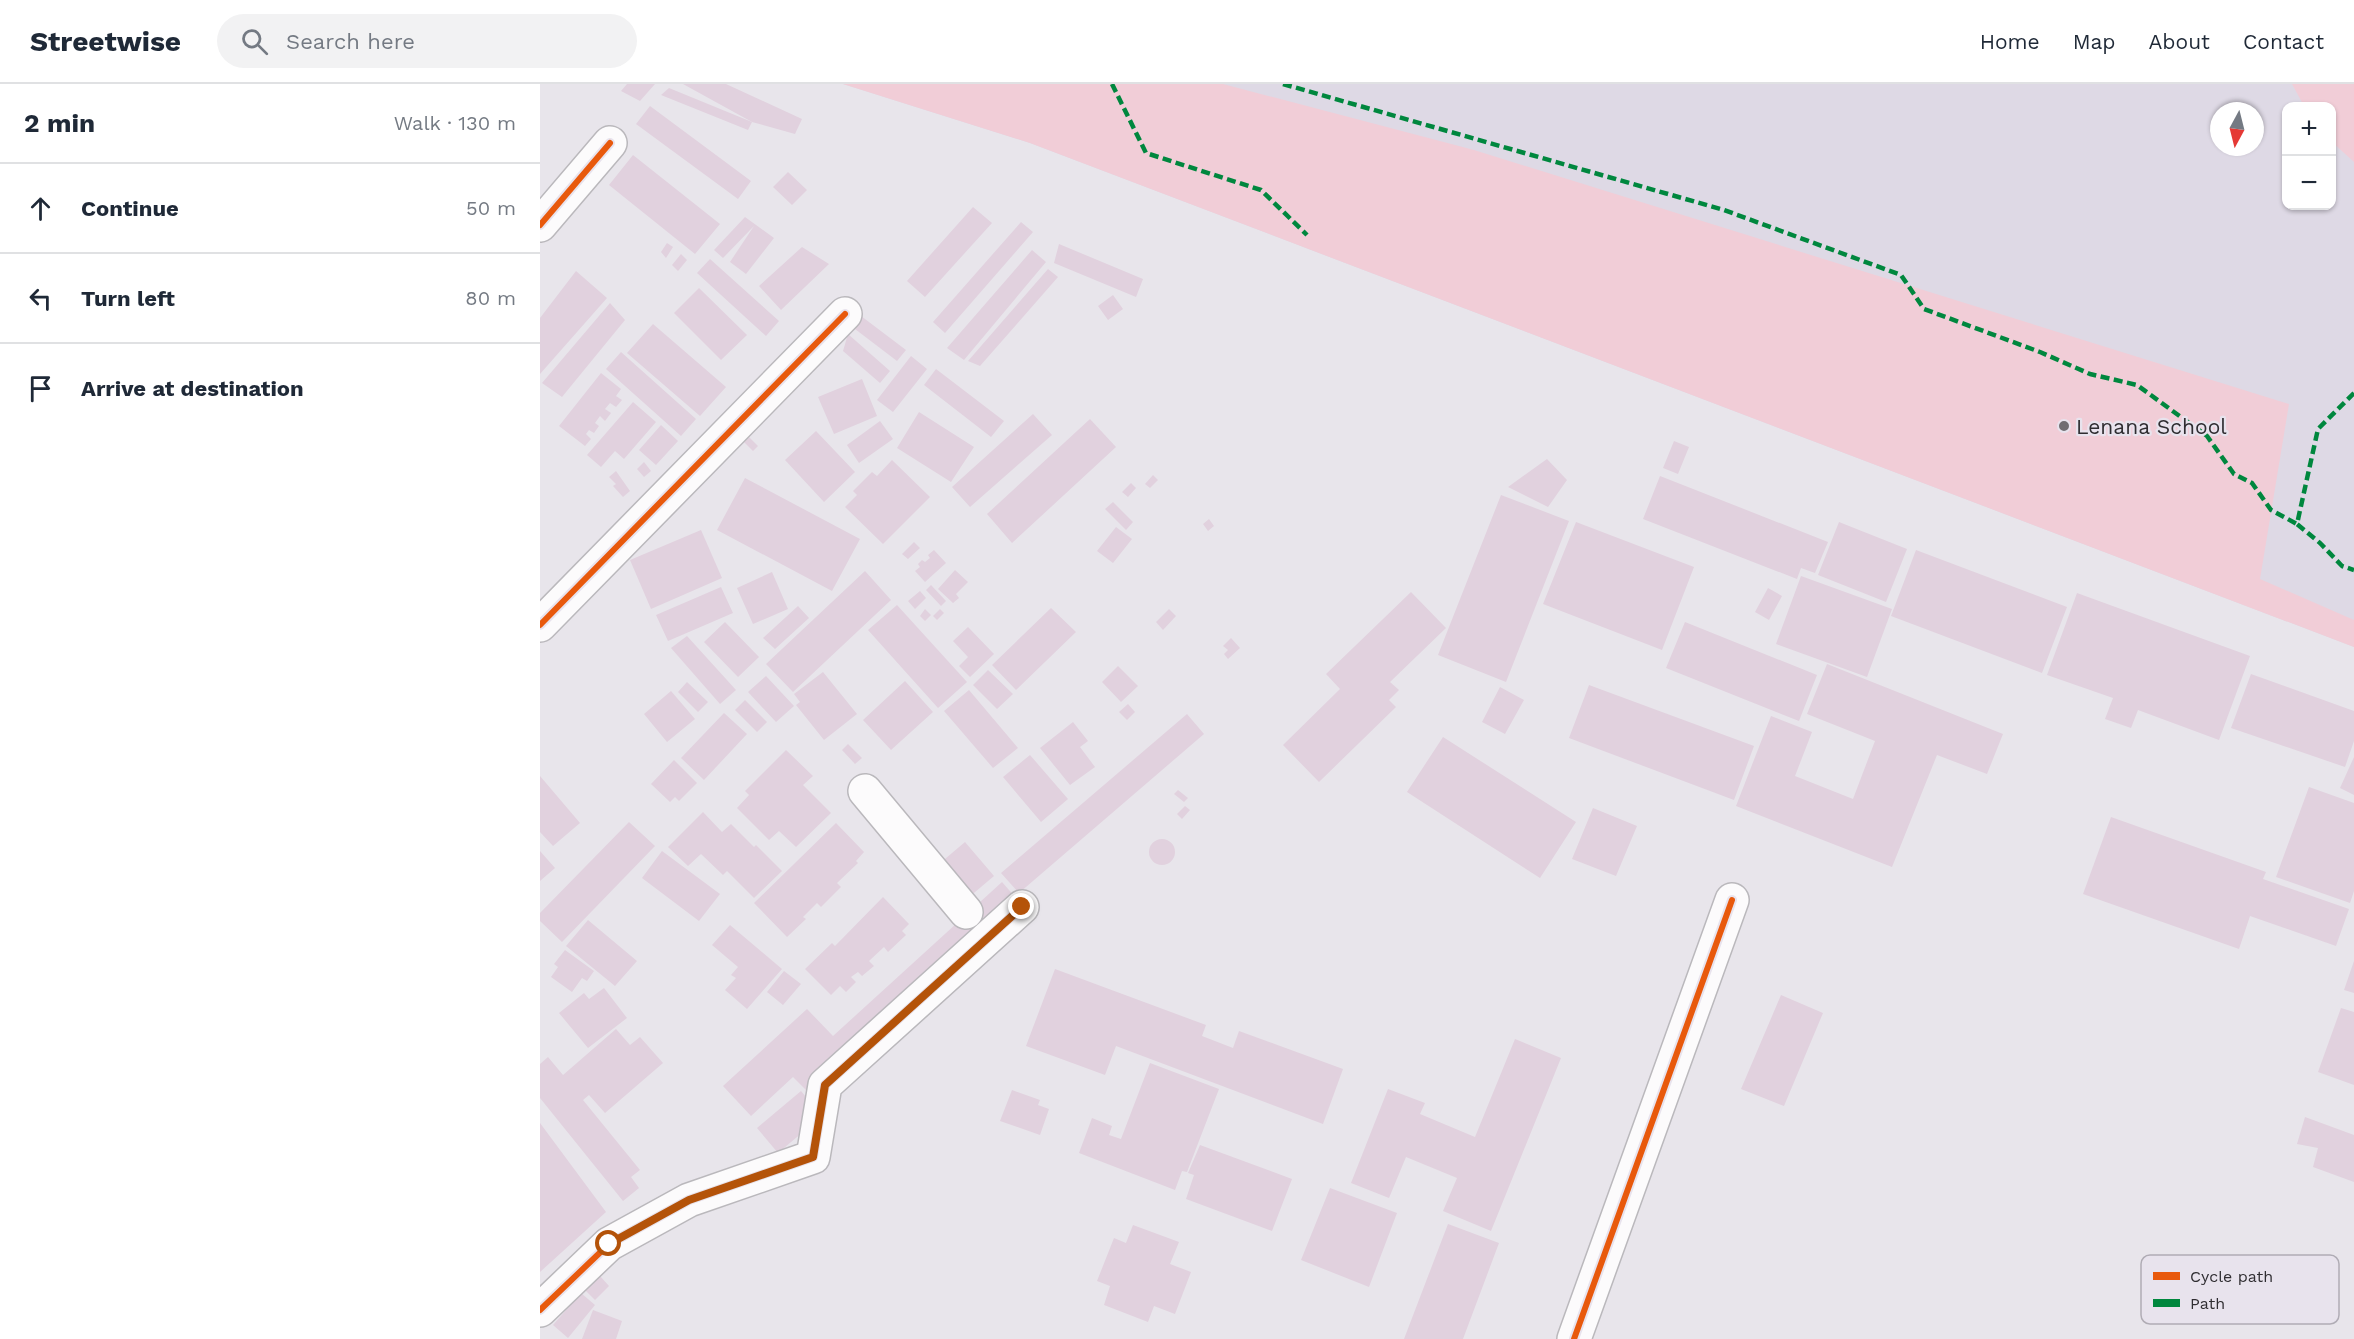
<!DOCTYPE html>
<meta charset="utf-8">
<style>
:root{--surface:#fff;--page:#f2f2f3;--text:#1f2937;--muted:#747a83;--line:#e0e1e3}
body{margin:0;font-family:"Work Sans",sans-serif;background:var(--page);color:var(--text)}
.controls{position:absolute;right:18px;top:18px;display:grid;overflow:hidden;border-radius:12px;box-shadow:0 2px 4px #0004}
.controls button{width:54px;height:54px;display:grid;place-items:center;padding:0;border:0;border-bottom:2px solid var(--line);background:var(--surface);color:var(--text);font:30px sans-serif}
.compass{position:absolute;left:1670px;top:18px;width:54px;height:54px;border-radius:50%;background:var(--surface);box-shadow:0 2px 4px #0004;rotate:187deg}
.stop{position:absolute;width:18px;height:18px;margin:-14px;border:4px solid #b45309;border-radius:50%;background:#fff}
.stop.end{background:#b45309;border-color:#fff;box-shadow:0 2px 6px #0008}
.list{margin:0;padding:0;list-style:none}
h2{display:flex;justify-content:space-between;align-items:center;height:78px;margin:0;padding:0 24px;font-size:26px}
h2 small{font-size:20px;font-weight:400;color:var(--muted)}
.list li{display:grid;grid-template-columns:39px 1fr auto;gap:18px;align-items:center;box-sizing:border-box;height:90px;padding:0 24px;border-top:2px solid var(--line)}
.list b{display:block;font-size:22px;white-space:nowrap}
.list em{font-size:20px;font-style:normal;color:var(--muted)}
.icon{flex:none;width:33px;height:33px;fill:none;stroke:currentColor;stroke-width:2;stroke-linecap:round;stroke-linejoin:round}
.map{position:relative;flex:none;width:1814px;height:1255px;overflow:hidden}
header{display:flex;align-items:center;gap:36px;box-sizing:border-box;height:84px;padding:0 30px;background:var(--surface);border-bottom:2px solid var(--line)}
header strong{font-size:28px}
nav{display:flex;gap:33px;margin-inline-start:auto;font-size:21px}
.search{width:420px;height:54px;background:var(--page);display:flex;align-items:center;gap:15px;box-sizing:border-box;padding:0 21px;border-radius:33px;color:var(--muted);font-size:22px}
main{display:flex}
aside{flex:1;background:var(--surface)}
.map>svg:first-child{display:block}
.built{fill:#ded9e5;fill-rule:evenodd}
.green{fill:#f1cdd7}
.building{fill:#e1d1de}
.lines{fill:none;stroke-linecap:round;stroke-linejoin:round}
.minor-casing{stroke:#bab8bc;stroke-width:36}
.minor{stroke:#fcfbfc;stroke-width:33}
.quiet{stroke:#00873e;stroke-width:4.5;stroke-dasharray:9 4.5;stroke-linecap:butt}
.cycleway-casing{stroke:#e8e3ed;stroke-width:10}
.cycleway{stroke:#e8590c;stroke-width:6}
.route{stroke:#b45309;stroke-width:8}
.poi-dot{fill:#706d72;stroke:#e8e3ed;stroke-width:2}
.labels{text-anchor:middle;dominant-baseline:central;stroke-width:4.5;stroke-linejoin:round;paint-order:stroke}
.poi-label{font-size:21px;fill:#2f2d31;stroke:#e8e3ed;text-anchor:start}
.key{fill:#e8e3ed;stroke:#b0acb5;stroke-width:1.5}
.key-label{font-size:16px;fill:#2f2d31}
</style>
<header>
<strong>Streetwise</strong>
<div class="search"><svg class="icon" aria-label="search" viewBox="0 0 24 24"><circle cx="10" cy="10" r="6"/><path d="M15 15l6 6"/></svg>Search here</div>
<nav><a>Home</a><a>Map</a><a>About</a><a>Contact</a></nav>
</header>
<main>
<aside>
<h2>2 min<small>Walk · 130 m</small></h2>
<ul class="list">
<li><svg class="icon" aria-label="ahead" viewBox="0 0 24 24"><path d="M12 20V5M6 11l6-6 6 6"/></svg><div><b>Continue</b></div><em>50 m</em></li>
<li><svg class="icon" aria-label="left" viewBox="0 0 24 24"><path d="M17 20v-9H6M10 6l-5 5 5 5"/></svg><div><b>Turn left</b></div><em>80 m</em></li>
<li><svg class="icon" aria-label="arrive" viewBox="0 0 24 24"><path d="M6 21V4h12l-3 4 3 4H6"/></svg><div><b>Arrive at destination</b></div></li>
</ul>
</aside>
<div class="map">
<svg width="1814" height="1255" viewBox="0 0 1814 1255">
<rect width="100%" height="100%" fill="#e8e5eb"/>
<path class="built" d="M303,0H1814V563L490,59ZM1746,22H1792V122H1746ZM1679,27H1715V63H1679Z"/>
<path class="green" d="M303,0H683L934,66L1749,320L1720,495L1814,536V563L490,59Z
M1752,0H1814V78L1792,58V22H1764Z"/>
<path class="building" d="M87,0H115L100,17L81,7Z
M143,0H186L262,35L255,50L212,38L208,46L121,11L129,4L212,38Z
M110,22L211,97L198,115L96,40Z
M93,71L180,140L155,170L69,101Z
M248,88L267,106L252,121L233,103Z
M433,123L452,139L385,213L367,197Z
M205,133L234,154L206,190L190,178L214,142L183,174L174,166Z
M481,138L493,148L405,249L393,238Z
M127,159L133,163L126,174L121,168Z
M519,160L603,195L596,213L514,179Z
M262,163L289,180L241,226L219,202Z
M492,166L506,178L424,276L407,264Z
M141,170L147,176L138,187L132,181Z
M170,175L239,237L226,252L157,189Z
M508,185L518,193L440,282L428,277Z
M36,187L67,214L0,290V234Z
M159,204L207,251L181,276L134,229Z
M573,211L583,225L568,236L558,222Z
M70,219L85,236L22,313L2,299Z
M321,232L366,266L357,277L315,245Z
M113,240L186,303L160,332L87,269Z
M308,250L350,287L340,299L303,267Z
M81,268L156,335L141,352L66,285Z
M371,272L387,285L353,328L337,316Z
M396,285L464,337L451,353L384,301Z
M61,289L81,305L76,312L82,316L76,323L70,319L65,325L71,329L65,337L60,332L55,339L59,342L54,349L49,346L46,350L51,355L45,362L19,342Z
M322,295L337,332L294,350L278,313Z
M93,318L116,338L84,375L75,367L61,383L47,371Z
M379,328L434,363L411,398L357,364Z
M493,330L512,351L430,423L412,403Z
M550,335L576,363L472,459L447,430Z
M340,337L353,355L319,379L307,361Z
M121,341L138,357L116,381L99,366Z
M276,347L315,388L284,418L245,376Z
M209,353L218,362L213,367L204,358Z
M1134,357L1149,363L1138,390L1123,384Z
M1007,375L1027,396L1008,423L968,403Z
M352,376L390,413L343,460L305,423L317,411L313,407L332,388L337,392Z
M104,378L111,387L104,393L97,385Z
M76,387L90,407L83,413L73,402L76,400L69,393Z
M613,391L618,396L610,404L605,400Z
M1120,392L1288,458L1275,489L1261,484L1257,495L1103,435Z
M205,394L320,455L292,507L177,446Z
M591,399L596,404L588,413L582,408Z
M961,411L1029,437L966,598L898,571Z
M573,418L593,438L586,446L565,425Z
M669,435L674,442L668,447L663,440Z
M1036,438L1154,483L1122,566L1003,520Z
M1299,438L1367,465L1346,518L1278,491Z
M576,443L592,455L573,479L557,467Z
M161,446L182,494L111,525L90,476Z
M374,458L380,464L368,475L362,470Z
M394,466L406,479L385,498L375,487L380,483L378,480L382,476L385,478L390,474L388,471Z
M1376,466L1527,523L1502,589L1351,532Z
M415,486L428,498L416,510L419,514L413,519L398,505Z
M325,487L351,516L253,608L226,580Z
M232,488L248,525L213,540L197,504Z
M1261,492L1352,525L1327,593L1236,560Z
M391,501L406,517L401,522L386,506Z
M181,503L193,529L128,557L116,531Z
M1228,504L1242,512L1229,536L1215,528Z
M380,507L386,514L375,525L368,517Z
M871,508L906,544L850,598L859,606L849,616L856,623L779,698L743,661L800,605L786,590Z
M1537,509L1710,572L1679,656L1598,626L1591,644L1565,635L1573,614L1507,591Z
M357,521L427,598L398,624L328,546Z
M258,522L269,534L235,565L223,554Z
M511,524L536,548L476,606L452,581Z
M385,525L391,531L385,537L380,532Z
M400,525L404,529L397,536L393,532Z
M629,525L636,532L623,546L616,538Z
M185,538L219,573L198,593L164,558Z
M1145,538L1277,591L1259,637L1126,584Z
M428,543L454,570L430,593L419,582L428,573L413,557Z
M147,552L196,606L180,620L131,564Z
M691,554L700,564L688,575L684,570L688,566L683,562Z
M1287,580L1463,650L1447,690L1397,671L1352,783L1196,722L1231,632L1272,648L1255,692L1313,715L1335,657L1267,630Z
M578,582L598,602L581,618L562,598Z
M448,586L473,610L457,625L433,601Z
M283,588L317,630L284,656L256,621L260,618L254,610Z
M1711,590L1814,627V657L1805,683L1691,644Z
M226,592L254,622L236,638L208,608Z
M365,597L393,628L351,666L323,636Z
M147,598L168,618L158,628L138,608Z
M1049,601L1214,662L1194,716L1029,654Z
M960,603L984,616L965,650L942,638Z
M429,606L478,664L453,684L404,627Z
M131,607L155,635L127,658L104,630Z
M205,616L227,638L217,648L195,626Z
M588,620L595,628L587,636L579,628Z
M184,629L207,650L164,696L141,674Z
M647,630L664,650L479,809L461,789Z
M533,638L548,657L540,663L555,683L530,701L500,664Z
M903,653L1036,738L1000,794L867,708Z
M308,660L322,674L315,680L302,666Z
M246,666L273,692L263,701L291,729L256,763L239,747L229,756L197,724L209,711L205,707Z
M490,671L528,715L501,738L463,693Z
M1814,673V711L1800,704Z
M134,676L157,699L139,717L135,713L130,718L111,700Z
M0,692L40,739L13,762L0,748Z
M1769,703L1814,719V807L1810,819L1736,793Z
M638,706L648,714L644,718L634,710Z
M645,722L650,726L642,735L637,730Z
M1053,724L1097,742L1076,792L1032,775Z
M163,728L182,748L191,740L214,763L216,761L242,787L214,814L187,787L183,791L161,770L148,782L128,763Z
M1571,733L1726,788L1723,795L1809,825L1796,862L1710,832L1699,865L1543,810Z
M89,738L115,762L22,858L0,837V829Z
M296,739L324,768L316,777L318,779L297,799L301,803L281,823L277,819L263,833L266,835L247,853L214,819Z
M609 768a13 13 0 1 1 26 0a13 13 0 1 1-26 0Z
M425,758L454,792L428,814L399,780Z
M0,767L15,784L0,797Z
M122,767L180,810L159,837L102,794Z
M462,798L476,814L266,1006L253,993L211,1032L183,1002L267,925L293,952Z
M343,813L369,840L362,847L366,851L348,868L344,863L329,877L334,882L322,892L318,888L311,893L316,898L306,908L300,902L291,911L265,885L292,859L295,862Z
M48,836L97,877L75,902L26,862Z
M190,841L242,885L207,925L185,906L196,894L191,891L198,883L172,861Z
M25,866L54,887L47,897L42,894L32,908L11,893L18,883L14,880Z
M1814,877V909L1804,906Z
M515,885L666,941L662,952L693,964L699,947L803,985L783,1040L576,962L565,991L486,962Z
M244,887L261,900L243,921L227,908Z
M64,904L87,934L48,964L19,929L44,909L49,915Z
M1241,911L1283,929L1244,1022L1201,1005Z
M1801,924L1814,928V1001L1778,988Z
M76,945L90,961L100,953L123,979L65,1029L49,1011L43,1016L100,1086L91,1093L99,1104L83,1117L0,1014V980L8,973L23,991Z
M975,955L1021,974L951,1147L903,1127L917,1094L866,1073L849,1114L811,1099L848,1005L885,1019L880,1030L935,1053Z
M610,979L679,1005L647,1088L642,1087L635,1106L539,1069L552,1034L572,1042L569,1051L581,1055Z
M472,1006L500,1016L498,1021L509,1025L500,1051L460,1037Z
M261,1007L282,1032L238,1069L217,1044Z
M1765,1033L1814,1051V1098L1773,1083L1778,1064L1757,1060Z
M0,1039L66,1128L0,1188Z
M660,1061L752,1095L732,1147L646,1115L654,1091L648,1089Z
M790,1104L857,1129L829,1203L761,1176Z
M908,1140L959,1159L923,1255H864Z
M593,1141L639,1158L630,1180L651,1188L635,1230L614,1222L608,1238L564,1221L570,1202L557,1197L574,1154L586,1159Z
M60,1192L69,1202L55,1216L45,1206Z
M41,1209L55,1221L28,1254L13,1241Z
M53,1226L82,1237L76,1255H42Z"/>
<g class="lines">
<defs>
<path id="minor" d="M0,141L70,59
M0,541L305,230
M325,707L426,828
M0,1226L69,1160L149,1116L273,1073L285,1001L482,823
M1034,1255L1192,816"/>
</defs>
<use href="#minor" class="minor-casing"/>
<use href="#minor" class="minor"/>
<path class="quiet" d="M572,0L606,69L721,106L767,151
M743,0L1184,126L1361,191L1384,225L1500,268L1550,290L1597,301L1667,352L1694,390L1712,399L1731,426L1757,440
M1814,309L1778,345L1757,440L1780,459L1802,482L1814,486"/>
<defs>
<path id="cycleway" d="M0,141L70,59
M0,541L305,230
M0,1226L69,1160L149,1116L273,1073L285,1001L482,823
M1034,1255L1192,816"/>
</defs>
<use href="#cycleway" class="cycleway-casing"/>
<use href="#cycleway" class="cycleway"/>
</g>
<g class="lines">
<path class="route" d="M69,1160L149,1116L273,1073L285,1001L482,823"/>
</g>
<circle class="poi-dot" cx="1524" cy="342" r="6"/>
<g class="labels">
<g class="poi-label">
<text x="1536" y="342">Lenana School</text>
</g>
</g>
<rect x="1601" y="1171" width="198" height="69" rx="9" class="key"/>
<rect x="1613" y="1188" width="27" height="8" fill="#e8590c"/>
<rect x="1613" y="1215" width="27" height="8" fill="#00873e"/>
<g class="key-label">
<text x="1650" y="1198">Cycle path</text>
<text x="1650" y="1225">Path</text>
</g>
</svg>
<div class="controls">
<button>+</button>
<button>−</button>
</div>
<svg class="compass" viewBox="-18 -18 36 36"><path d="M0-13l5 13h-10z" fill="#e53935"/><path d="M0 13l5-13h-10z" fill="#747a83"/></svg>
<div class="stop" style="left:69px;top:1160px"></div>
<div class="stop end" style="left:482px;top:823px"></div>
</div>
</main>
